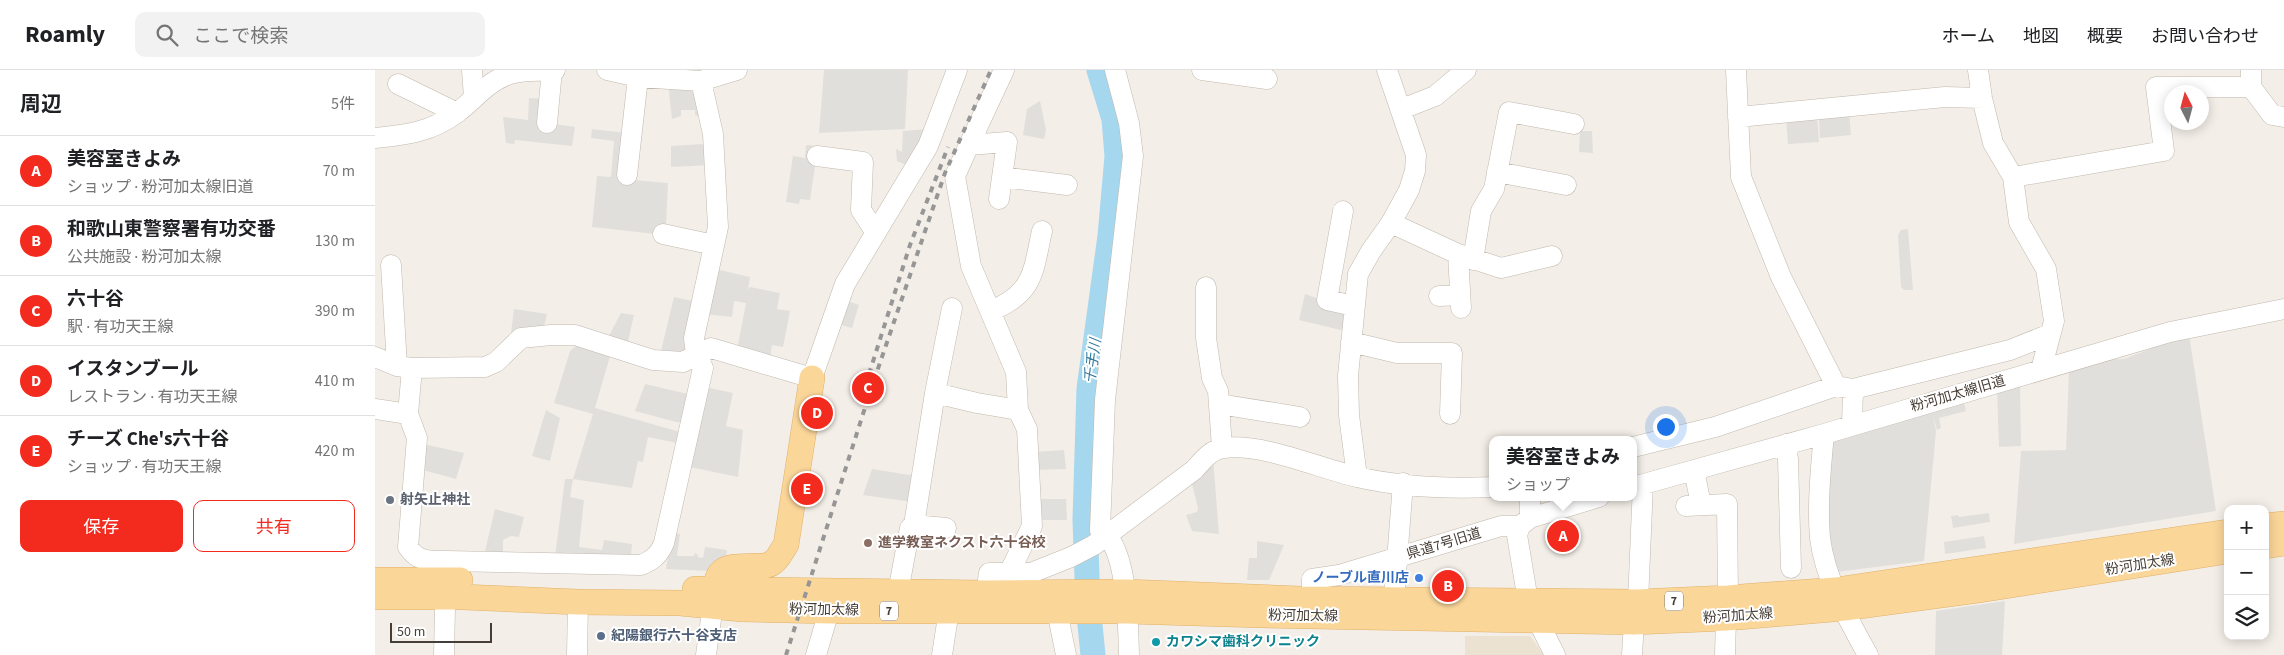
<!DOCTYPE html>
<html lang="ja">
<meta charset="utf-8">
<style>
:root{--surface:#fff;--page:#f2f2f2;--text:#202124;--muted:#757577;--line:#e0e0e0;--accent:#f32b1f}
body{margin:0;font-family:"Source Sans 3","Noto Sans JP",sans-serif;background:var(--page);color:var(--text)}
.controls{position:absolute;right:15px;bottom:15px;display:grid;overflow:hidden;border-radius:10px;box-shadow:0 2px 12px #0003}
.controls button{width:45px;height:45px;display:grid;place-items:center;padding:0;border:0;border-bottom:1px solid var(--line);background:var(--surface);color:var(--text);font:25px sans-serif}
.compass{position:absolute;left:1789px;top:15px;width:45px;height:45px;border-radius:50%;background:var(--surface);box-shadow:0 2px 12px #0003;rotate:354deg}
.scale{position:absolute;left:15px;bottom:12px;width:102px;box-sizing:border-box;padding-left:5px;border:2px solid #463e36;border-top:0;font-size:14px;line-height:18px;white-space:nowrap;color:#463e36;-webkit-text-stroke:4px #fff;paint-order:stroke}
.you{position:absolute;left:1290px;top:356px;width:18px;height:18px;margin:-12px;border:4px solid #fff;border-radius:50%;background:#1a73e8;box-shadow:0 0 0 8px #1a73e833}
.badge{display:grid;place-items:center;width:32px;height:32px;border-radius:50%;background:var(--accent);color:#fff;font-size:16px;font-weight:700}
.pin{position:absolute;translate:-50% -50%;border:2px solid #fff;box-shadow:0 1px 5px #0006}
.popup{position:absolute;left:1114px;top:366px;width:148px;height:65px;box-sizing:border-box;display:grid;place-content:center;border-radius:10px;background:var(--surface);filter:drop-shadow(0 1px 4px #0005);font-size:16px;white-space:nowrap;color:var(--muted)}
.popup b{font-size:19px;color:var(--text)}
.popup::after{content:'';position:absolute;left:50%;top:100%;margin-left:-10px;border:10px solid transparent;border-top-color:var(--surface)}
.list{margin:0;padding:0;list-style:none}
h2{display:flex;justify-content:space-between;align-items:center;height:65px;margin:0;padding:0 20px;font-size:21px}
h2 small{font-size:16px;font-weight:400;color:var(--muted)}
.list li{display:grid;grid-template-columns:32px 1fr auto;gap:15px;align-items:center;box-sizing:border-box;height:70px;padding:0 20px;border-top:1px solid var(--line)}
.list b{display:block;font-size:19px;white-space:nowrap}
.list p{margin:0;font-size:16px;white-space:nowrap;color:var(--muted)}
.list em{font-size:16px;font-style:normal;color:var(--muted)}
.actions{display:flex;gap:10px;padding:15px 20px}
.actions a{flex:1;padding:11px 0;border:1px solid var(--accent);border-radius:10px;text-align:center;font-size:18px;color:var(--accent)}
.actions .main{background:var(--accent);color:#fff}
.icon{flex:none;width:28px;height:28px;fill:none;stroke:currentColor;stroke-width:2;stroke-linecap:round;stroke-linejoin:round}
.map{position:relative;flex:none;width:1909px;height:585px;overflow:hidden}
header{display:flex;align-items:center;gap:30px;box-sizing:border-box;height:70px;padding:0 25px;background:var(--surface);border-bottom:1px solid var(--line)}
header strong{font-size:24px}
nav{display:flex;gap:28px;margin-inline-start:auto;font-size:18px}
.search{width:350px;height:45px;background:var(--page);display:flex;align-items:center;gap:12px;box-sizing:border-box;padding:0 18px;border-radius:10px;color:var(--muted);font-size:19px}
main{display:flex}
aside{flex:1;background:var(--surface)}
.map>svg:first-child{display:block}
.education{fill:#ece2d2}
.parking{fill:#e1dfdc}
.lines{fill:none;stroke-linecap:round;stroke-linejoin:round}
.river{stroke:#a5d7ee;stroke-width:25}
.minor-casing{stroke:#c1b8ad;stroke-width:21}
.major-casing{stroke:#e0b169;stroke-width:26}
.minor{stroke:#fff;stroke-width:20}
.major{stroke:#fbd699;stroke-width:25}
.rail{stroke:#969696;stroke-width:4;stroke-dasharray:6 6;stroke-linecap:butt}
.worship-dot{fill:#6b7280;stroke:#fff;stroke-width:2}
.education-dot{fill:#8d6e63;stroke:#fff;stroke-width:2}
.shop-dot{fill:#3f7fe0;stroke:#fff;stroke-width:2}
.service-dot{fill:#5c6f8a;stroke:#fff;stroke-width:2}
.culture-dot{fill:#0f9aa8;stroke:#fff;stroke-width:2}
.labels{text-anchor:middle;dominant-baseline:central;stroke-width:4;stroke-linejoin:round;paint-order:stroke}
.shield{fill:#fff;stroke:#7e7872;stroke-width:1}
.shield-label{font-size:12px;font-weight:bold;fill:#463e36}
.street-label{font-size:14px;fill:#463e36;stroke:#fff}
.worship-label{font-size:14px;font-weight:bold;fill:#5b616d;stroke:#fff;text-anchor:start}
.education-label{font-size:14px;font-weight:bold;fill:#785e54;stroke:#fff;text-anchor:start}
.shop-label{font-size:14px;font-weight:bold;fill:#366cbe;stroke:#fff;text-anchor:end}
.service-label{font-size:14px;font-weight:bold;fill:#4e5e75;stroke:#fff;text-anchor:start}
.culture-label{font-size:14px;font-weight:bold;fill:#0d838f;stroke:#fff;text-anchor:start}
.water-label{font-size:15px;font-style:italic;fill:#30799e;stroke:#fff}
</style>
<header>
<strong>Roamly</strong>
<div class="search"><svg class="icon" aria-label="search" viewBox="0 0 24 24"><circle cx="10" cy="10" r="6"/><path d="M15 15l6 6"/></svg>ここで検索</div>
<nav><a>ホーム</a><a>地図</a><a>概要</a><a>お問い合わせ</a></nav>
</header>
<main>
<aside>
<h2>周辺<small>5件</small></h2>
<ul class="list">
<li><span class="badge">A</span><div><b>美容室きよみ</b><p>ショップ · 粉河加太線旧道</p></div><em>70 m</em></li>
<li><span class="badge">B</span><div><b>和歌山東警察署有功交番</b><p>公共施設 · 粉河加太線</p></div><em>130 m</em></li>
<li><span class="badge">C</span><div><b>六十谷</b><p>駅 · 有功天王線</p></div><em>390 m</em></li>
<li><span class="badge">D</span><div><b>イスタンブール</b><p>レストラン · 有功天王線</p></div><em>410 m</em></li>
<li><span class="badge">E</span><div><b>チーズ Che's六十谷</b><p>ショップ · 有功天王線</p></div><em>420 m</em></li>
</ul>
<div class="actions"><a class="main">保存</a><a>共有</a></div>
</aside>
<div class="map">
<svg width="1909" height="585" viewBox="0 0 1909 585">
<rect width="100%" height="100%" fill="#f3eee7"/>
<path class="education" d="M1090,566H1155L1169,585H1090Z"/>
<path class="parking" d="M449,0H533L530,59L444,63Z
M293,13L321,16L337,95L296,97V76L328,74L327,48L320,45V40H306V46L297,49Z
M154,28L168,29L167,52L200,57L197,76L140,70L139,74L131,73L128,47L153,50Z
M665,31L671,60L669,69L648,65L652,39Z
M1474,41L1476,65L1445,68L1444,49Z
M1442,45L1444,72L1413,74L1411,49Z
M217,59L251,63L247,109L293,113L291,157L281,164L217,157L222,106L236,107L239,71L216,68Z
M555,59L536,97L522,91L521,79L527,82L528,61Z
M1205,61H1217L1218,83L1204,82Z
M431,75L443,76L435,130L425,129L424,134L411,132L418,86L430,88Z
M1533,159L1538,220H1529L1526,217L1523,165L1526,160Z
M340,199L375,207L373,220L375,217L405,223L402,239L415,241L408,277L397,275L395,288L362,280L371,233L359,231L357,247L329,244Z
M930,224L952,232L979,236L974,262L924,250Z
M299,227L322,232L309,287L285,285Z
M467,229L484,235L477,258L459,253Z
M139,239L172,244L169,257L147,265L136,263Z
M246,243L259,245L252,276L231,271Z
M1814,264L1841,441L1639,474L1646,381L1691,380L1694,299L1722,290L1749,289Z
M204,273L236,283L220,338L309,363L307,374L273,367L268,392L263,391L257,418L198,409L195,427L209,430L204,477L227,480L229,470L257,474L256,486L180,487L190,409H198L218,344L179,333L195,281Z
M1645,311L1646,376L1624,377L1622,319Z
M270,314L317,325L312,353L301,352L260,341Z
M335,318L358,323L351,356L368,360L363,407L315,397L327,324Z
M1588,329L1591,341L1564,348L1566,358L1562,360L1558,345L1561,361L1549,491L1461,502L1451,457L1458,367Z
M171,340L185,348L175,391L157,386Z
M48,374L89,383L81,409L48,400Z
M689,380L691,399L660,400L659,382Z
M838,388L844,464L817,461L811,445L822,442L823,438L815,406Z
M497,399L541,406L537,432L488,425Z
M663,429H691L692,450H662Z
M120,439L149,447L144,467L136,466L128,470V482L110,481Z
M1614,443L1615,452L1578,458L1576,446L1583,445L1584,447Z
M297,463L305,464L302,486H319L320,483L323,485V487L328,488L330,477L352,480L351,486L341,493L335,501L291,499Z
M1609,466L1611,478L1570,484L1569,472Z
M882,471L909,475L894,510H872L874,488H882Z
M1630,531L1627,585H1560L1561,541Z"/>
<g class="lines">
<path class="river" d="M718,585L713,535L710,450L714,319L735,166L742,86L739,49L724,0"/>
<defs>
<path id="minor" d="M97,0L99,27
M232,0L263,7L326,11L362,0
M740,0L754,53L758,86L730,330L725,460C753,475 753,555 754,585
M827,0L892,9
M1361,0L1366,107L1406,207L1461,316L1478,319L1635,280L1675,264
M1603,0L1607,28L1618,73L1638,107L1644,152L1671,199L1679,251L1666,300
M1876,0V17L1897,45L1909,47
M23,14L82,43
M1027,39L1060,26L1091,0
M1363,47L1570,27L1607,28
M172,53L177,0
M0,68C31,65 57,62 83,42C100,29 113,11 135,4C148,0 166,1 180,0
M594,75L629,0
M442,86L488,92L486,140L501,163
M1122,102L1191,115
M252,105L263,7
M627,107L692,115
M1638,107L1789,81L1781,17H1876
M624,129L632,72L594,75L580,106L596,196L641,302L643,340L652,359L657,456L634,503
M968,141L952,230L979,236
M1016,153L1083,184L1126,198L1177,186
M288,164L339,175
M1083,184L1086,238
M1098,190L1106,141L1119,119L1134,42L1199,54
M16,195L22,296
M831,217V268L837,308L843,321L847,378
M1064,226L1085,225
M577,238L560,323L602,333L643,340
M616,241C659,223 658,202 667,161
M976,272L1022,283H1077L1075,344
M0,287L22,296L37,298L110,297L121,292L146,268L176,265H200L278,290L308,292L336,278L437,308L470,214L553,76L582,0
M37,298L33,344L42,368L33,477C43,492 54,491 71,491
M844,334L925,347
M0,339L33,344
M1477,355L1478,319
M1449,364C1446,396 1442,435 1445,468C1450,509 1473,549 1493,585
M1411,374L1413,389L1416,498
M1258,377L1340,357L1461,316
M1319,400L1326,435
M982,407L974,345L973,306L983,204L996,181L1016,153L1034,120L1040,101L1041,85L1012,0
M1258,417L1449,364L1795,262L1909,239
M1311,436L1352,434L1353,528
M1155,448V427
M539,455L560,323
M523,522L535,458L539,455L571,458
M611,523L614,503H656L696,487L719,475L819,400C827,391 836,379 849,378C888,373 943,398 982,407C1026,417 1073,419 1118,417
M937,529V509L964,505L1126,456H1145
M1019,529L1028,413
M1263,532L1268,414
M682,541L691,585
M69,585L71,491L266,495C278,490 284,485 289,473L328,298L321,285L319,268L343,157L338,64L326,11
M202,585L203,532
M331,585L338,535
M441,585L454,541
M567,585L574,540L572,527
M1180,585L1153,531L1142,465L1145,456L1155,448L1224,427
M1257,585L1259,552
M1350,585L1351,548"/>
<path id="major" d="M1890,456L1909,454
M1890,476L1909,473
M0,510H85
M320,519L611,523L751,522L926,529L1263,532L1353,528L1461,520L1853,462
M0,527H88L203,532L305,533L367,539L454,541H752L886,545L1259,552L1351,548L1469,538L1603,520L1853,481
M339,532C341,495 348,497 382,496C387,496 393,496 397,493C403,490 407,480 411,475L437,308"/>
</defs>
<use href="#minor" class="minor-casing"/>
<use href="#major" class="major-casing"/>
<use href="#minor" class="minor"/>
<use href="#major" class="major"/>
<path class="rail" d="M494,304L535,175L573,77
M411,585L496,319L570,103L616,0"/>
</g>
<circle class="worship-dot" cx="15" cy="430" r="5"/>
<circle class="education-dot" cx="493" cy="473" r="5"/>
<circle class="shop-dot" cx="1044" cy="508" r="5"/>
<circle class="service-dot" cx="226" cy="566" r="5"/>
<circle class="culture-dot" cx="781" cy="572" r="5"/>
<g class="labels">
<g class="shield">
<rect x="1290" y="521.5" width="18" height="19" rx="4"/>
<rect x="505" y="531.5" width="18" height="19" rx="4"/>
</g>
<g class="shield-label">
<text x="1299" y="531">7</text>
<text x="514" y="541">7</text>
</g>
<g class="street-label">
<text transform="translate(1583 324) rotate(-16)">粉河加太線旧道</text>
<text transform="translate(1069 474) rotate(-17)">県道7号旧道</text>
<text transform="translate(1765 495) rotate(-9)">粉河加太線</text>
<text transform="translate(449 540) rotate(1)">粉河加太線</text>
<text transform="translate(928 546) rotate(1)">粉河加太線</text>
<text transform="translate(1363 546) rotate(-4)">粉河加太線</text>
</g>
<g class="worship-label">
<text x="25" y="430">射矢止神社</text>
</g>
<g class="education-label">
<text x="503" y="473">進学教室ネクスト六十谷校</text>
</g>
<g class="shop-label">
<text x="1034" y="508">ノーブル直川店</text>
</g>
<g class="service-label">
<text x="236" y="566">紀陽銀行六十谷支店</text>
</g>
<g class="culture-label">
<text x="791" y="572">カワシマ歯科クリニック</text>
</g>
<g class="water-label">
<text transform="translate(718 291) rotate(-82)">千手川</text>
</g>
</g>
</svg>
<div class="controls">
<button>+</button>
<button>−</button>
<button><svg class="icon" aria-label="layers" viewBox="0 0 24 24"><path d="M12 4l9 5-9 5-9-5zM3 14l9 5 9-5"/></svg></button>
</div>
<svg class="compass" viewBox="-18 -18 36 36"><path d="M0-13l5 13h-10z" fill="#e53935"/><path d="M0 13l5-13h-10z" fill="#757577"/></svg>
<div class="scale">50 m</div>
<div class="you"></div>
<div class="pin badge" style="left:1188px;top:466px">A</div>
<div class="popup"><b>美容室きよみ</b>ショップ</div>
<div class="pin badge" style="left:1073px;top:516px">B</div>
<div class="pin badge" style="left:493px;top:318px">C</div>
<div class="pin badge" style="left:442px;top:343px">D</div>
<div class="pin badge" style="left:432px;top:419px">E</div>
</div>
</main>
